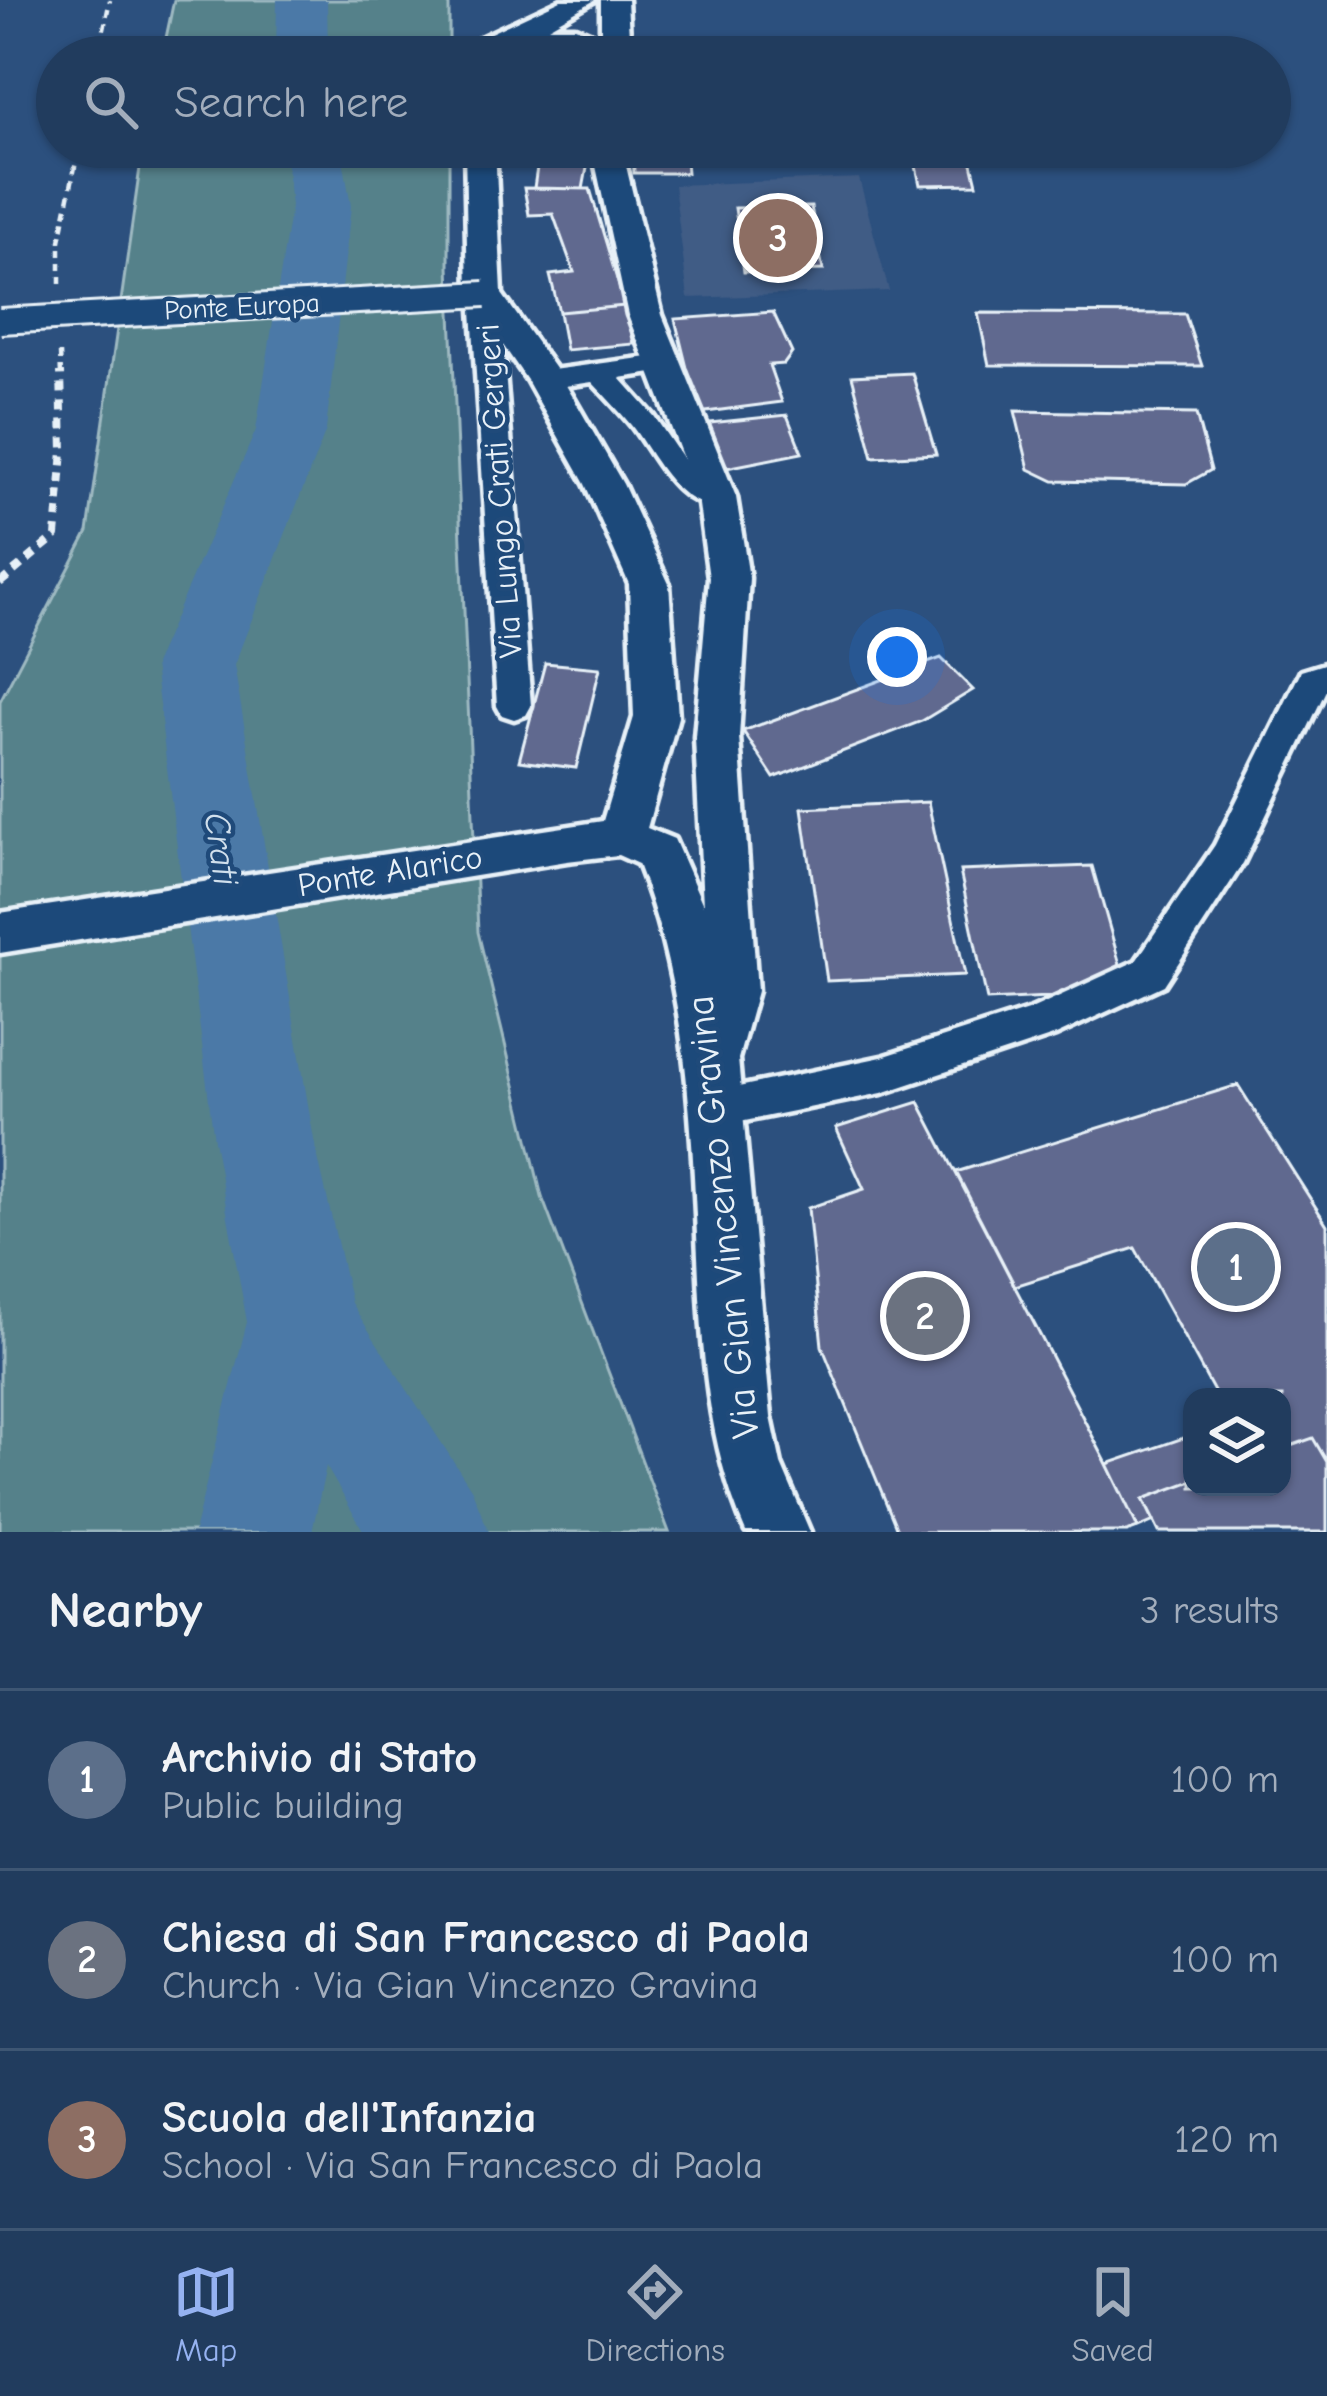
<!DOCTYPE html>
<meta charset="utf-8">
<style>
:root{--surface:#213c5e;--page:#2d4767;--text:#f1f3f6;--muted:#a2adbc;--line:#3e5673;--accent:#95b2f1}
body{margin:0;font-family:"Comic Neue",sans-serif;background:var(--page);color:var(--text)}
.controls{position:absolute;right:36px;bottom:36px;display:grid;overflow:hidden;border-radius:24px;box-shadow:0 3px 9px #0004}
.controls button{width:108px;height:108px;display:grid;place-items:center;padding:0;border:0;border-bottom:3px solid var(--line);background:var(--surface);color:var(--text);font:60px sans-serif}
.you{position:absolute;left:897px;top:657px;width:42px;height:42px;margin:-30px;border:9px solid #fff;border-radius:50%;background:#1a73e8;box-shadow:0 0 0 18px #1a73e833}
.badge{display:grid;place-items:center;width:78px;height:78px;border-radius:50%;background:var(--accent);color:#fff;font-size:39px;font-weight:700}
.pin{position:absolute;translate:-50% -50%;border:6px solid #fff;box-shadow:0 3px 12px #0006}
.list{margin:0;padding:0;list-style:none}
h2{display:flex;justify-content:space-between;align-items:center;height:156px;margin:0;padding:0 48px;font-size:51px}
h2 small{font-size:39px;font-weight:400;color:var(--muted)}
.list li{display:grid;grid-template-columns:78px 1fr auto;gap:36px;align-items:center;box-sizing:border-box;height:180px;padding:0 48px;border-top:3px solid var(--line)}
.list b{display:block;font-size:45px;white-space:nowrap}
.list p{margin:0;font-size:39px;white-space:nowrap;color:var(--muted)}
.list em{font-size:39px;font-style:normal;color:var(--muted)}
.icon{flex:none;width:66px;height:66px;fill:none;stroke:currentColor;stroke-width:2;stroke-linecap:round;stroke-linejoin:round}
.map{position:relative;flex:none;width:1327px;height:1532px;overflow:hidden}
.search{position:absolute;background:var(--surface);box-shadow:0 3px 9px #0004;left:36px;right:36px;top:36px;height:132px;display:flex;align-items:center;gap:30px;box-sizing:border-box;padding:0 42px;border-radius:66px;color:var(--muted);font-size:45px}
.sheet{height:696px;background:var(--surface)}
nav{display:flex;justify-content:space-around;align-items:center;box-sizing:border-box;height:168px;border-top:3px solid var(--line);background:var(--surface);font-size:33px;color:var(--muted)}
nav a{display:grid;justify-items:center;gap:6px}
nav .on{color:var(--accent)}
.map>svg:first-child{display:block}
.built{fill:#3f5b85}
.green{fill:#54818a;stroke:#9eb9c1;stroke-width:3}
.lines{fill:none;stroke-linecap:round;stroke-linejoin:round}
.river{fill:#4b79a7;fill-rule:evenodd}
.building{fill:#60698f;stroke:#e8f1f8;stroke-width:3}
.minor-casing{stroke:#e8f1f8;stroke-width:9}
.tertiary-casing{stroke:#e8f1f8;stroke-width:9}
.path-far1{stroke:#e8f1f8;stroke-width:4.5;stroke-dasharray:8 6;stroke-linecap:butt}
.path{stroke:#e8f1f8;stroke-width:8;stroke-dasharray:10 8;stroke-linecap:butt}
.minor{fill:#1f4a7a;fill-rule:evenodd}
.tertiary{fill:#1f4a7a;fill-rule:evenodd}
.minor-bridge-casing{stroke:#e8f1f8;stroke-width:30;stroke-linecap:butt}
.minor-bridge{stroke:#1f4a7a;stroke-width:24}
.labels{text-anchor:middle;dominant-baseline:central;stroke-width:9;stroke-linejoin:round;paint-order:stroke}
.far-street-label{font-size:27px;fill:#e8f1f8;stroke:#1f4a7a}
.street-label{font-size:33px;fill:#e8f1f8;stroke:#1f4a7a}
.water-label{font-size:36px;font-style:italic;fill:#d0dfec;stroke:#1f4a7a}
.near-street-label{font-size:39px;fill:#e8f1f8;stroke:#1f4a7a}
</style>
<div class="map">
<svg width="1327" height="1532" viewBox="0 0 1327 1532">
<rect width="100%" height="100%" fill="#2c507e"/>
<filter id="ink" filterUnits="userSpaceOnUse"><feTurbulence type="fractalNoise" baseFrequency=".00833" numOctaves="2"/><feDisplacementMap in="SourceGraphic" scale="24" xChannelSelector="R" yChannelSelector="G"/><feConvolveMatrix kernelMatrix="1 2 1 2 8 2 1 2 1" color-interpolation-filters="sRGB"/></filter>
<g filter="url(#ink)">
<path class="built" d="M859,178L889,291L688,298L674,185Z"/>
<path class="green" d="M174,0H449V57H162Z
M143,147H449V267L478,932L542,1197L669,1532H0V701L88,532Z"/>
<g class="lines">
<path class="river" d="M277,0H327L328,57H276Z
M285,147H341L351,206L326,430L234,665L314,1140L351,1303L472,1490L489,1532H364L326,1466L312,1532H194L247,1322L214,1140L154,665L256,430L291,206Z"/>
</g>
<path class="building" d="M647,38L717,39L716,57H645Z
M734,41L795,42V57H733Z
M540,147H591L583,189L534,188Z
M633,147H685L687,173H634Z
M912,147H968L977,184L920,185Z
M524,188L590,189L625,306L559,312L550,275L574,272L553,214L529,215Z
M811,207L823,270L744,272L735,208Z
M625,306L634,344L566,350L559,312Z
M773,312L792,353L784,364L769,365L782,402L698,413L675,319Z
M978,313L1185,314L1202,366L989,365Z
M912,373L936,454L873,457L852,376Z
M1015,411L1196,414L1211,470L1186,484L1054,481L1029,469Z
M787,415L802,453L716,470L700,424Z
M941,658L973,690L922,721L774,778L743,731Z
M545,663L600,668L576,768L519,761Z
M928,802L965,975L827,981L802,808Z
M1092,866L1123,975L1070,996L987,1000L960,871Z
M1238,1085L1327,1225V1462L1313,1438L1282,1449V1397H1217L1135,1248L1015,1286L956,1172Z
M919,1102L1107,1464L1138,1528L1127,1532H898L822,1346L808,1208L864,1189L836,1128Z
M1192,1435V1481L1143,1499L1154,1521L1138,1528L1107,1464Z
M1313,1438L1327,1462V1532H1159L1143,1499L1192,1481V1487H1282V1449Z"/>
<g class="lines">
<defs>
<path id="minor" d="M485,286L499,294L531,706L526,715L514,719L502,715L497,706L471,294Z
M663,355L673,358L677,364L673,370L620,378L654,416L687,465L732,497L728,504C680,517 654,454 631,425C619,410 605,396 592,382L545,389L531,380L545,371Z
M1327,663V688L1243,863L1164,985L1056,1035L882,1093L715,1127L700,1121L694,1108L700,1095L882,1057L1031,1009L1136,961L1215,845L1301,671Z"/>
<path id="tertiary" d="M561,0H595L548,27H575L601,38V0H627L630,57H595L570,43H515L494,57H465L480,38Z
M465,147H495L502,294L563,380L623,484L669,584L678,717L647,828L674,839L703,905L695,737L709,578L698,497L628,315L596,166L597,147H627L626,166L662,315L736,497L749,578L739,737L757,991L738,1059L771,1417L781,1464L810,1532H746C704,1435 702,1338 697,1235C691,1108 685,983 638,864L618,855L567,861L0,953V913L603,821L634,717L629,584L585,484L527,380L468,294Z"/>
</defs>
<use href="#minor" class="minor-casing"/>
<use href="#tertiary" class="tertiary-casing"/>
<path class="path-far1" d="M98,57L110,0
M60,284V241L79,147
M60,353L61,375"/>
<path class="path" d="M0,583L56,536L63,451L61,372"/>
<use href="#minor" class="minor"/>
<use href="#tertiary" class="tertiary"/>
<defs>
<path id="minor-bridge" d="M0,321L485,294"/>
</defs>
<use href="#minor-bridge" class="minor-bridge-casing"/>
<use href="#minor-bridge" class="minor-bridge"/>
</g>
</g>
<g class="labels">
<g class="far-street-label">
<text transform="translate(242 307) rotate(-3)">Ponte Europa</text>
</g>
<g class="street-label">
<text transform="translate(499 491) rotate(-94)">Via Lungo Crati Gergeri</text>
<text transform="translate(390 871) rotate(-9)">Ponte Alarico</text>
</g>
<g class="water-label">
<text transform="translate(221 849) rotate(82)">Crati</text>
</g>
<g class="near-street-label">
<text transform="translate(723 1217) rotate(-96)">Via Gian Vincenzo Gravina</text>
</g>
</g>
</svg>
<div class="controls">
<button><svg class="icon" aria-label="layers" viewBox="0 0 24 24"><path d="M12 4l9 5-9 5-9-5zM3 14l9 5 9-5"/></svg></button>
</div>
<div class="you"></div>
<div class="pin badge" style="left:1236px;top:1267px;background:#5c6f8a">1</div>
<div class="pin badge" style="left:925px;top:1316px;background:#6b7280">2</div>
<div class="pin badge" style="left:778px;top:238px;background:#8d6e63">3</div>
<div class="search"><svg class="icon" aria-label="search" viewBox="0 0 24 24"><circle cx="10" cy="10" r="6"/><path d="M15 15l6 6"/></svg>Search here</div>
</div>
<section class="sheet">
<h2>Nearby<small>3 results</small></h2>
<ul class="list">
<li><span class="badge" style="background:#5c6f8a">1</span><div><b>Archivio di Stato</b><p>Public building</p></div><em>100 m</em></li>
<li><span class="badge" style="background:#6b7280">2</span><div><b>Chiesa di San Francesco di Paola</b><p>Church · Via Gian Vincenzo Gravina</p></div><em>100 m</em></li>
<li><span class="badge" style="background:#8d6e63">3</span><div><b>Scuola dell'Infanzia</b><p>School · Via San Francesco di Paola</p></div><em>120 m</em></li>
</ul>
</section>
<nav>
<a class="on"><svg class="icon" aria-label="map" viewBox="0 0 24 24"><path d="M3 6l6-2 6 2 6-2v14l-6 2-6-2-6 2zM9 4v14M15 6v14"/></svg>Map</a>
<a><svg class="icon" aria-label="directions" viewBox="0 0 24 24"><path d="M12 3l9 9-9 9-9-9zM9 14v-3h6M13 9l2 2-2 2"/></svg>Directions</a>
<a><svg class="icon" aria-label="saved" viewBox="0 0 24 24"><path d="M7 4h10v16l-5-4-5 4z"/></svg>Saved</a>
</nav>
